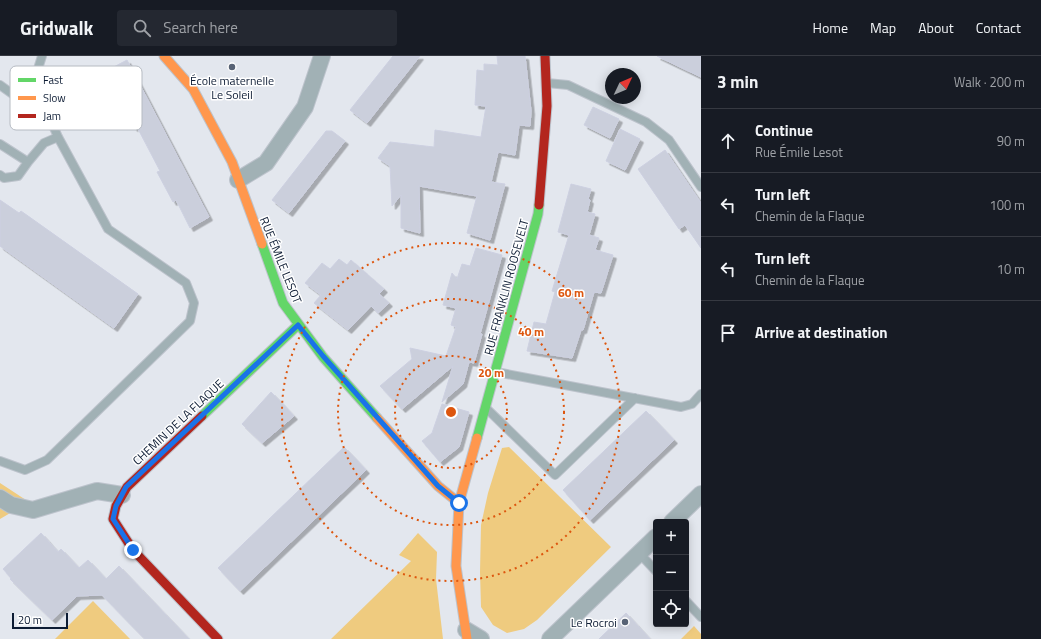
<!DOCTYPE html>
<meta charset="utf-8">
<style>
:root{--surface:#171b24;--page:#242831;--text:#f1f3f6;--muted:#9ea1a6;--line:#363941}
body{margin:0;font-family:"Titillium Web",sans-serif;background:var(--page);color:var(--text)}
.controls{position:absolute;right:12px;bottom:12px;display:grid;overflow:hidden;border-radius:4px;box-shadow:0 2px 10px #0003}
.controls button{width:36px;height:36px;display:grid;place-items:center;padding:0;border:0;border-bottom:1px solid var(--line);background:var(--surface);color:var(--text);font:20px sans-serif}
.compass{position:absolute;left:605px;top:12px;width:36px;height:36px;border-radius:50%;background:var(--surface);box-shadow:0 2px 10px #0003;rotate:46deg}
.scale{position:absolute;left:12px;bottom:10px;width:56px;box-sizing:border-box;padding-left:4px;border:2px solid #0d1c34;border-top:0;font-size:11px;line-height:14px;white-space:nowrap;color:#0d1c34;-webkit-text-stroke:3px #fff;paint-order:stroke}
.stop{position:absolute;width:12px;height:12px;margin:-9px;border:3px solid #1a73e8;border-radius:50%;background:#fff}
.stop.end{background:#1a73e8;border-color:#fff;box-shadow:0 1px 4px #0008}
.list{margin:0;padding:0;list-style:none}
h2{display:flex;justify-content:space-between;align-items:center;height:52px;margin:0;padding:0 16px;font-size:17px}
h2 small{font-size:13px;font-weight:400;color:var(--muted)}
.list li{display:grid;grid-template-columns:26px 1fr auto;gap:12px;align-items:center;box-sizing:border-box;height:64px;padding:0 16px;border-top:1px solid var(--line)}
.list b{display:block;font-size:15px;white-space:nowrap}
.list p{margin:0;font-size:13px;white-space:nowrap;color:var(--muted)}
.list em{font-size:13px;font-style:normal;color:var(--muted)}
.icon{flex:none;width:22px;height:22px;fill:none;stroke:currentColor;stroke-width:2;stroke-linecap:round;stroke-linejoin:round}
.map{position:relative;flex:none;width:701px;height:583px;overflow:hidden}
header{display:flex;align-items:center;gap:24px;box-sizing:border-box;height:56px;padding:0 20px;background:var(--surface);border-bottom:1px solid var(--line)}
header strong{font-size:19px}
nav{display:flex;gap:22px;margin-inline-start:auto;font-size:14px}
.search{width:280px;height:36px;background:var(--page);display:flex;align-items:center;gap:10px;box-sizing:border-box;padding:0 14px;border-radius:4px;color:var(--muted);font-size:15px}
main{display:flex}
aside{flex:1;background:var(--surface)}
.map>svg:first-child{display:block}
.green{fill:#efcb7f}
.building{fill:#cbcfdc;stroke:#cdd0e1;filter:url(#shadow)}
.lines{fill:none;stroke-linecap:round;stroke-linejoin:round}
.lane-casing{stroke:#bdc3cc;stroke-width:10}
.street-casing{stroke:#bdc3cc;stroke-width:18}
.fast-casing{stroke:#bdc3cc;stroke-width:11}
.slow-casing{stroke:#bdc3cc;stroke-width:11}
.jam-casing{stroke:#bdc3cc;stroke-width:11}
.lane{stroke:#a1b1b5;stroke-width:8}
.street{stroke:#a1b1b5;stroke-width:16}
.fast{stroke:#63d668;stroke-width:9}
.slow{stroke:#ff974d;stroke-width:9}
.jam{stroke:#b3261e;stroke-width:9}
.route{stroke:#1a73e8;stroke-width:5}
.ring{fill:none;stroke:#dd560e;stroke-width:2;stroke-dasharray:2 4}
.poi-dot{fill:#586375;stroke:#fff;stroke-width:1.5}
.labels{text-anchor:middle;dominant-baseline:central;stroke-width:3;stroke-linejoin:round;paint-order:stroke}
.poi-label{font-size:12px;fill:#0d1c34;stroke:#fff}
.street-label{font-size:12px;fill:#0d1c34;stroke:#fff}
.key{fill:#fff;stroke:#b6bbc2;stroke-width:1}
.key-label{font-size:11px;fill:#0d1c34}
.centre{fill:#dd560e;stroke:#fff;stroke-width:2}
.ring-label{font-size:12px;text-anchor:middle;font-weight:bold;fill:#dd560e;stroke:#fff;stroke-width:3;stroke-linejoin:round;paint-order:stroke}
</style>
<header>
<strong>Gridwalk</strong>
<div class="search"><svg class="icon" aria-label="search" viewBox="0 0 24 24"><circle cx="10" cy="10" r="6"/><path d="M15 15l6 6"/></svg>Search here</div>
<nav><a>Home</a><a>Map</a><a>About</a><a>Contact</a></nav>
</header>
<main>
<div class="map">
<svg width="701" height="583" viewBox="0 0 701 583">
<defs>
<filter id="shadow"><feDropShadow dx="3.5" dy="3.5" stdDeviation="0" flood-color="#0004"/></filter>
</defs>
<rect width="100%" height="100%" fill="#e3e7ee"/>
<path class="green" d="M509,391L611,491L537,564L524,573L507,577L493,569L481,551L480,516L481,469L488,437L502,392Z
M0,427L29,446L0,463Z
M418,477L437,496L436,523L443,583H331L411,505L399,499Z
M93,545L130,583H55Z
M694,570L701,578V583H681Z"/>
<path class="building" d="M393,0H420L367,67L350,54Z
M497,0H525L531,55L530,70L519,69L515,99L498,96L491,126L505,128L490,184L467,177L477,140L419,130L420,177L401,172V139L392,150L390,110L378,102L390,86L434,91L435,74L481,81L486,50L475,49L477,14L484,15V8L498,9Z
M657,0H701V21Z
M127,4L209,161L190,172L176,144L173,146L157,116L160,115L137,71L134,72L118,42L122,41L108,14Z
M593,51L619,63L610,82L584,69Z
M620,73L640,83L625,114L606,105Z
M326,75H332L345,85L289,157L272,144Z
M665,94L701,147V192L685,169L679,173L638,113Z
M571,128L591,133L588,143L590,144L587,156L595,158L589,179L599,182L595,194L613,199L601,237L594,236L583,274H581L572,302L527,295L534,266L546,268L555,236L552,235L569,179L558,176Z
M0,144L19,157L21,155L138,238L114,272L0,190Z
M476,192L502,199L480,278H482L474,307L469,306L463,328L442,346L453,310L402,353L380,330L412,303L410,292L446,300L456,271L451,269L456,252L443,249L452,217L457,223L462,208L470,210Z
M339,203L347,209L351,204L384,233L379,238L389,247L378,257L371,250L348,274L314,247L321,239L305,227L322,207L330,213Z
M271,336L294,360L262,387L242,368Z
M442,348L469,356L459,391L440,406L422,385L432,377Z
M646,355L674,384L590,464L563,434Z
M344,391L366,414L240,535L218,512Z
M41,477L58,496L61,493L79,512L88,504L106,523L119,510L189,583H145L102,539L77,540L52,564L10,523L11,522L3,513Z
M626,557L650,583H599Z"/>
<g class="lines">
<defs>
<path id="lane" d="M547,27L568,29L646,66L669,84L701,131
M0,29L25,47L42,44
M0,88L28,106L44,87L58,81
M0,119L4,122L18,120L28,106
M496,316L681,351L692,348L701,338
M487,353L555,419L635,342
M0,405L25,414L47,404L190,265L194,247L186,227L108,173L58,81L42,44L37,16L42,0
M639,497L656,515
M686,545L701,561"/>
<path id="street" d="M238,124L266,107L305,51L322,0
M0,442L11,449L33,454L97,435L122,439
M672,466L701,438
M466,574L481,583
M550,583L656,481"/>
<path id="fast" d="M262,188L283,247L323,301L377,362
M202,360L298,269
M477,382L538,158L539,149"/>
<path id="slow" d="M164,0L193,33L232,106L262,188
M377,362L438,430L459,447
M467,583L456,510L459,447L477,382"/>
<path id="jam" d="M539,149L547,50L545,0
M202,360L127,431L116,450L113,463L133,494L218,583"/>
</defs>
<use href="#lane" class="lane-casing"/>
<use href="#street" class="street-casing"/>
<use href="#fast" class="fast-casing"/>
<use href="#slow" class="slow-casing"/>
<use href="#jam" class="jam-casing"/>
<use href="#lane" class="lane"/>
<use href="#street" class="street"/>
<use href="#fast" class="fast"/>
<use href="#slow" class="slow"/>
<use href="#jam" class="jam"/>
</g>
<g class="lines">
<path class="route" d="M133,494L113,463L116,450L126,431L298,269L323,300L438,430L459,447"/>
</g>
<g class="ring">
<circle cx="451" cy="356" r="56"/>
<circle cx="451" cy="356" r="113"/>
<circle cx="451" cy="356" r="169"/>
</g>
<g class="poi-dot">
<circle cx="232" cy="11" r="4"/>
<circle cx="625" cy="566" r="4"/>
</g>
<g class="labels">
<g class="poi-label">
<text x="232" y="24">École maternelle<tspan x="232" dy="14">Le Soleil</tspan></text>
<text x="617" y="566" text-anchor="end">Le Rocroi</text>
</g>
<g class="street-label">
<text transform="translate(281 204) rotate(68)">RUE ÉMILE LESOT</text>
<text transform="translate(506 231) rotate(-75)">RUE FRANKLIN ROOSEVELT</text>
<text transform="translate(178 366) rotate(-43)">CHEMIN DE LA FLAQUE</text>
</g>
</g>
<rect x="10" y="10" width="132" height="64" rx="6" class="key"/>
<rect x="18" y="22" width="18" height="4" fill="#63d668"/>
<rect x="18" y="40" width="18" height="4" fill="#ff974d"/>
<rect x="18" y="58" width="18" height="4" fill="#b3261e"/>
<g class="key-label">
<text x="43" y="28">Fast</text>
<text x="43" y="46">Slow</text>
<text x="43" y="64">Jam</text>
</g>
<circle cx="451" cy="356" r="6" class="centre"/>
<g class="ring-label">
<text x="571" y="241">60 m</text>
<text x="531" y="280">40 m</text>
<text x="491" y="321">20 m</text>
</g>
</svg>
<div class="controls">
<button>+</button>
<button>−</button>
<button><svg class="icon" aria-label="locate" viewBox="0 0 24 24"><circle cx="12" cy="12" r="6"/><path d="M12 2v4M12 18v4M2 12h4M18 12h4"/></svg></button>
</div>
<svg class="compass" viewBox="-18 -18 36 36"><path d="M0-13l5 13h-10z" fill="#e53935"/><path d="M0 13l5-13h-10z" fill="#9ea1a6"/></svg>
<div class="scale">20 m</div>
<div class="stop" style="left:459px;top:447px"></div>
<div class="stop end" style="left:133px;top:494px"></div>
</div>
<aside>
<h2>3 min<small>Walk · 200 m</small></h2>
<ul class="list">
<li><svg class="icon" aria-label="ahead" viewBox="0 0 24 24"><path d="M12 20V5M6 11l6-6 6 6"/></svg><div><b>Continue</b><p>Rue Émile Lesot</p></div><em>90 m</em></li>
<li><svg class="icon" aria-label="left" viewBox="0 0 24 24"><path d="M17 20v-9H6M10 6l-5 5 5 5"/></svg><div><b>Turn left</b><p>Chemin de la Flaque</p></div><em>100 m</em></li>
<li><svg class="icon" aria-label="left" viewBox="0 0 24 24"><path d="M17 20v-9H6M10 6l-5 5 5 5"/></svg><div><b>Turn left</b><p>Chemin de la Flaque</p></div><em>10 m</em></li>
<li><svg class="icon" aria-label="arrive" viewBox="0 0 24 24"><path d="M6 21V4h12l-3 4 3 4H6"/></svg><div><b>Arrive at destination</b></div></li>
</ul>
</aside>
</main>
